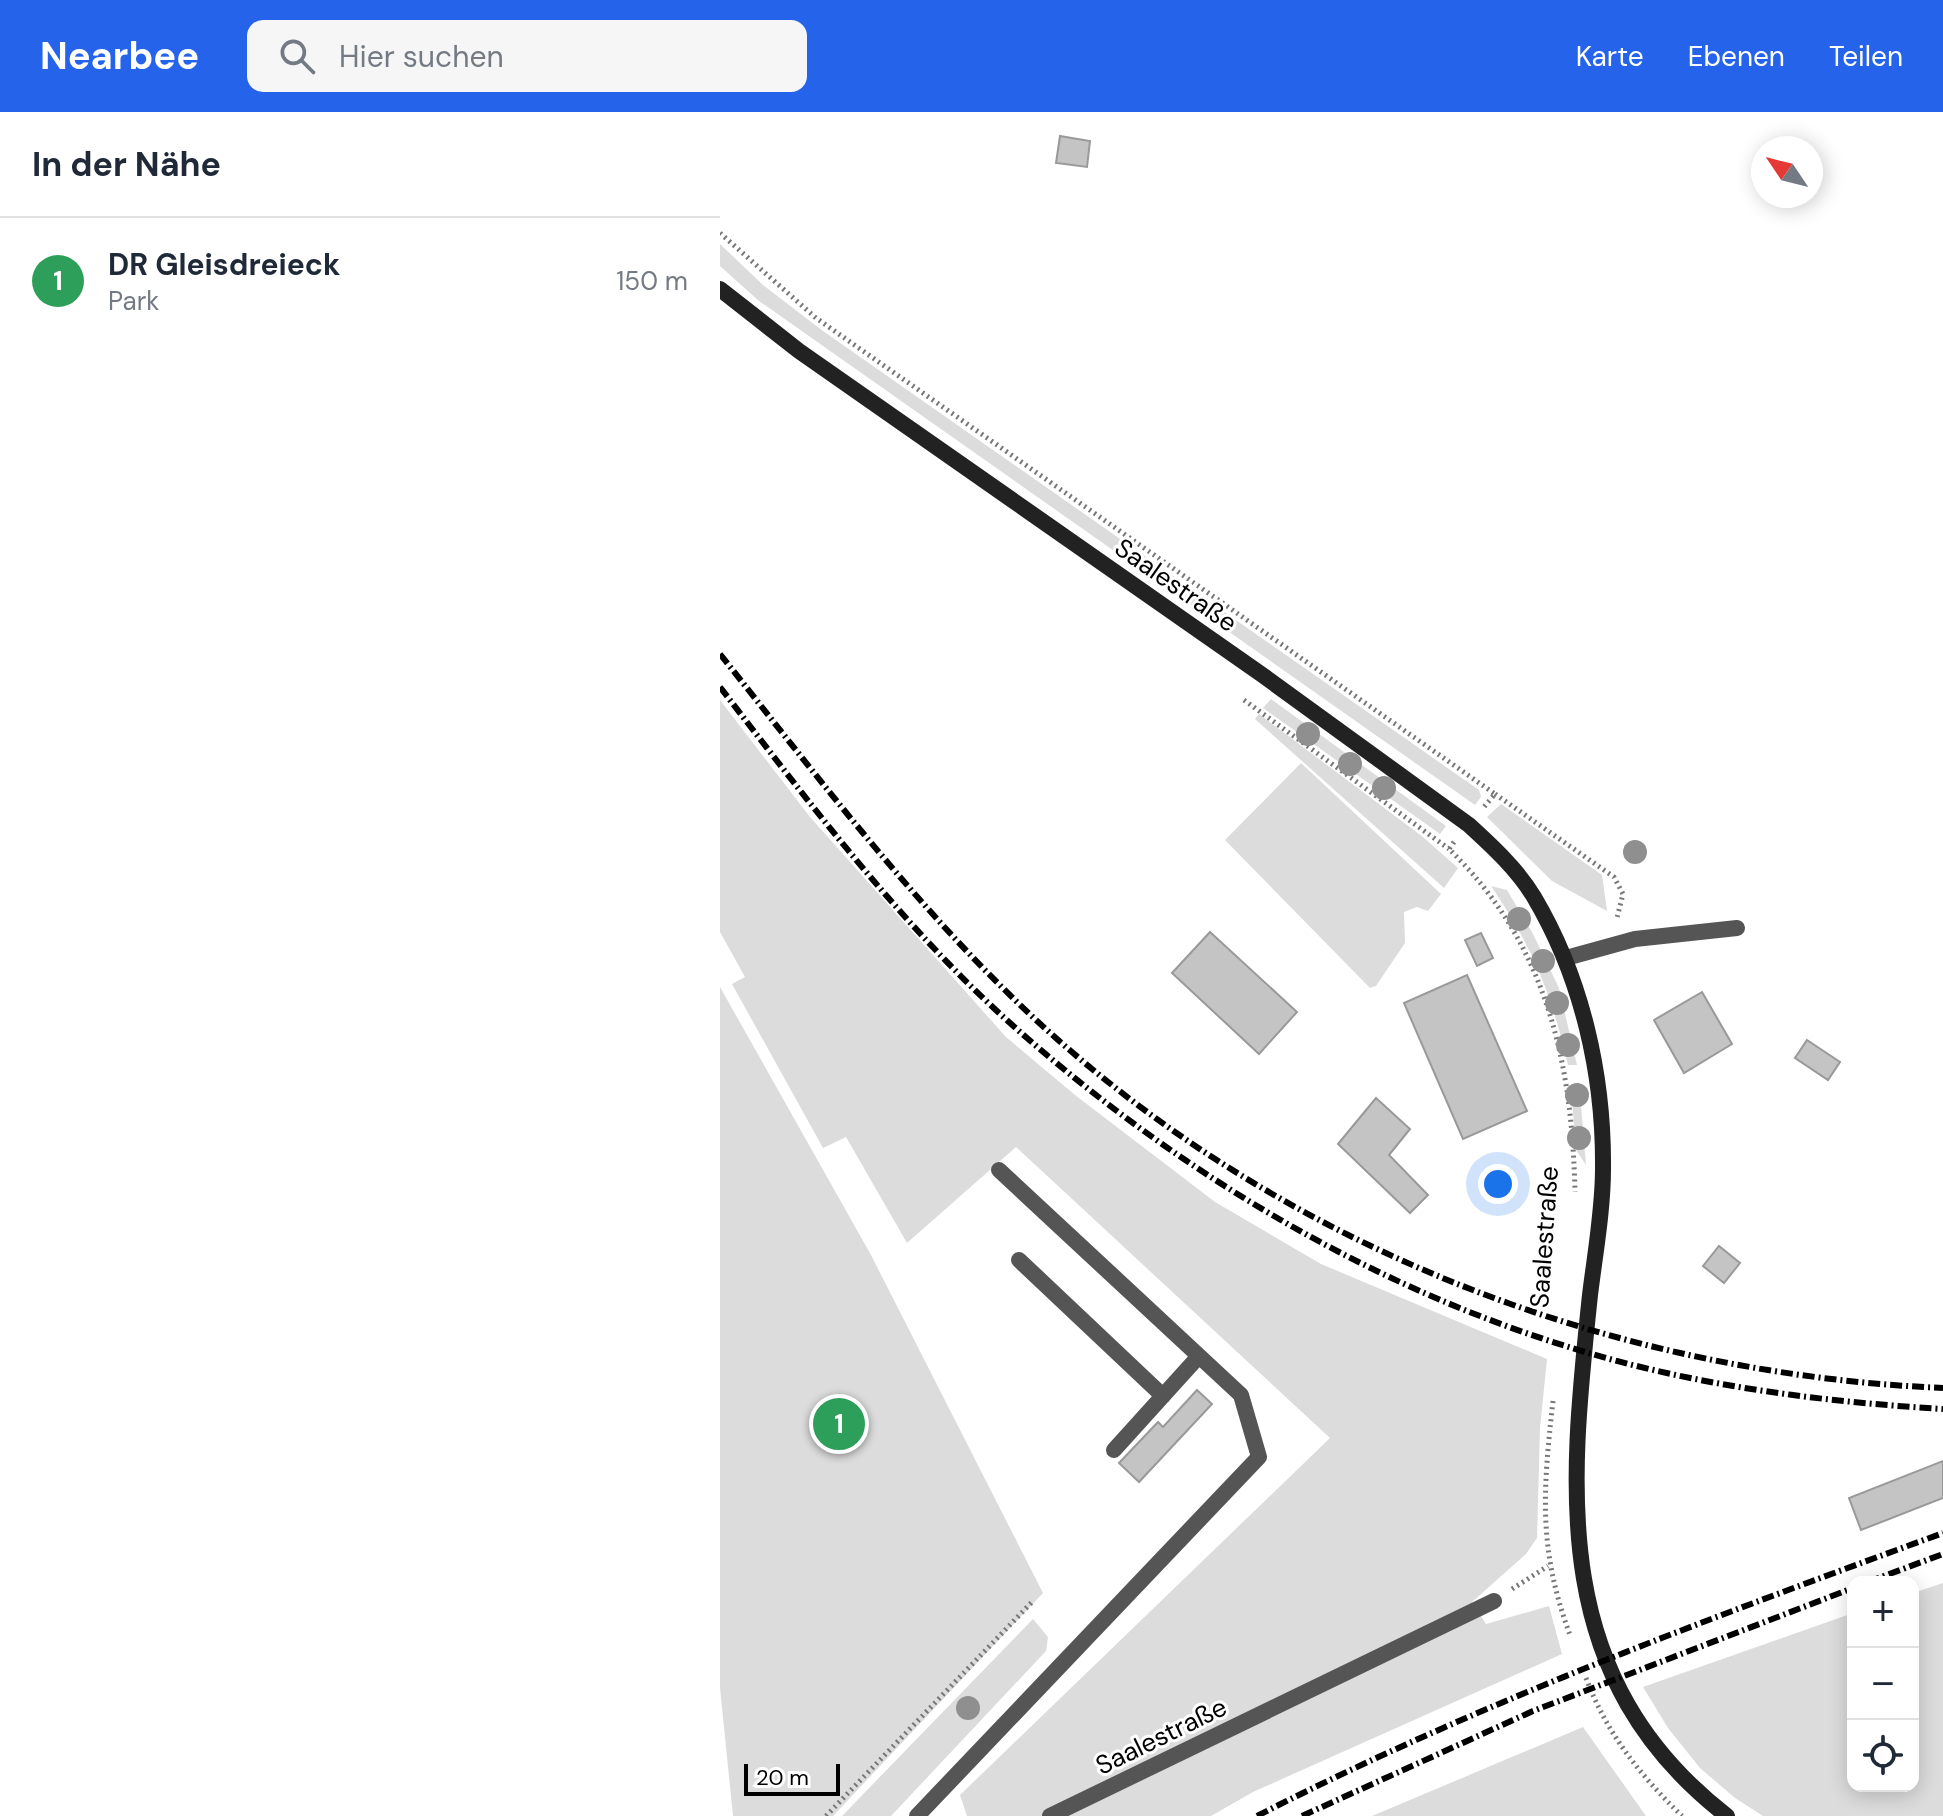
<!DOCTYPE html>
<html lang="de">
<meta charset="utf-8">
<style>
:root{--surface:#fff;--page:#f6f6f7;--text:#1f2937;--muted:#747a83;--line:#e0e1e3;--accent:#2563eb}
body{margin:0;font-family:"DM Sans",sans-serif;background:var(--page);color:var(--text)}
.controls{position:absolute;right:24px;bottom:24px;display:grid;overflow:hidden;border-radius:16px;box-shadow:0 4px 20px #0003}
.controls button{width:72px;height:72px;display:grid;place-items:center;padding:0;border:0;border-bottom:2px solid var(--line);background:var(--surface);color:var(--text);font:40px sans-serif}
.compass{position:absolute;left:1031px;top:24px;width:72px;height:72px;border-radius:50%;background:var(--surface);box-shadow:0 4px 20px #0003;rotate:305deg}
.scale{position:absolute;left:24px;bottom:20px;width:96px;box-sizing:border-box;padding-left:8px;border:4px solid #000;border-top:0;font-size:22px;line-height:28px;white-space:nowrap;color:#000;-webkit-text-stroke:6px #fff;paint-order:stroke}
.you{position:absolute;left:778px;top:1072px;width:28px;height:28px;margin:-20px;border:6px solid #fff;border-radius:50%;background:#1a73e8;box-shadow:0 0 0 12px #1a73e833}
.badge{display:grid;place-items:center;width:52px;height:52px;border-radius:50%;background:var(--accent);color:#fff;font-size:26px;font-weight:700}
.pin{position:absolute;translate:-50% -50%;border:4px solid #fff;box-shadow:0 2px 8px #0006}
.list{margin:0;padding:0;list-style:none}
h2{display:flex;justify-content:space-between;align-items:center;height:104px;margin:0;padding:0 32px;font-size:34px}
h2 small{font-size:26px;font-weight:400;color:var(--muted)}
.list li{display:grid;grid-template-columns:52px 1fr auto;gap:24px;align-items:center;box-sizing:border-box;height:128px;padding:0 32px;border-top:2px solid var(--line)}
.list b{display:block;font-size:30px;white-space:nowrap}
.list p{margin:0;font-size:26px;white-space:nowrap;color:var(--muted)}
.list em{font-size:26px;font-style:normal;color:var(--muted)}
.icon{flex:none;width:44px;height:44px;fill:none;stroke:currentColor;stroke-width:2;stroke-linecap:round;stroke-linejoin:round}
.map{position:relative;flex:none;width:1223px;height:1704px;overflow:hidden}
header{display:flex;align-items:center;gap:48px;box-sizing:border-box;height:112px;padding:0 40px;background:var(--accent);color:#fff}
header strong{font-size:38px}
nav{display:flex;gap:44px;margin-inline-start:auto;font-size:28px}
.search{width:560px;height:72px;background:var(--page);display:flex;align-items:center;gap:20px;box-sizing:border-box;padding:0 28px;border-radius:16px;color:var(--muted);font-size:30px}
main{display:flex}
aside{flex:1;background:var(--surface)}
.map>svg:first-child{display:block}
.green{fill:#dcdcdc}
.building{fill:#c4c4c4;stroke:#999;stroke-width:2}
.lines{fill:none;stroke-linecap:round;stroke-linejoin:round}
.path{stroke:#777;stroke-width:5;stroke-dasharray:2 4;stroke-linecap:butt}
.service{stroke:#555;stroke-width:16}
.minor{stroke:#555;stroke-width:16}
.secondary{stroke:#222;stroke-width:16}
.rail{stroke:#000;stroke-width:6;stroke-dasharray:12 4 2 4;stroke-linecap:butt}
.tree{fill:#8f8f8f}
.labels{text-anchor:middle;dominant-baseline:central;stroke-width:6;stroke-linejoin:round;paint-order:stroke}
.street-label{font-size:26px;fill:#000;stroke:#fff}
</style>
<header>
<strong>Nearbee</strong>
<div class="search"><svg class="icon" aria-label="search" viewBox="0 0 24 24"><circle cx="10" cy="10" r="6"/><path d="M15 15l6 6"/></svg>Hier suchen</div>
<nav><a>Karte</a><a>Ebenen</a><a>Teilen</a></nav>
</header>
<main>
<aside>
<h2>In der Nähe<small></small></h2>
<ul class="list">
<li><span class="badge" style="background:#2e9e5b">1</span><div><b>DR Gleisdreieck</b><p>Park</p></div><em>150 m</em></li>
</ul>
</aside>
<div class="map">
<svg width="1223" height="1704" viewBox="0 0 1223 1704">
<rect width="100%" height="100%" fill="#fff"/>
<path class="green" d="M0,132L43,173L103,219L759,678L761,685L755,693L39,189L0,154Z
M551,587L726,714L720,722L543,596Z
M0,588L90,705L286,925L355,983L495,1090L601,1152L827,1247L820,1316L817,1426L806,1442L752,1490L766,1512L829,1494L842,1542L533,1680L491,1704H247L240,1683L610,1326L296,1035L187,1131L126,1025L103,1036L12,872L25,865L0,820Z
M539,602L703,725L738,756L724,776L535,607Z
M581,651L721,782L708,799L697,795L684,800L685,831L656,874L650,876L505,728Z
M781,692L882,763L887,799L832,769L767,705Z
M771,774L787,778L813,822L839,876L857,953H848C831,880 813,836 771,774Z
M0,875L151,1143L323,1481L113,1704H13L0,1576Z
M859,970L866,1053L856,1038L851,976Z
M1223,1471V1704H1043L1015,1686L980,1656L948,1616L923,1575L1133,1501V1674H1193V1481Z
M313,1507L328,1525L326,1539L171,1704H122Z
M863,1615L926,1704H652Z"/>
<path class="building" d="M340,24L370,29L367,55L336,51Z
M490,820L577,900L539,942L452,861Z
M761,821L773,846L757,854L745,828Z
M747,863L807,999L743,1027L684,891Z
M982,880L1012,932L964,961L934,908Z
M1087,928L1120,950L1108,968L1075,946Z
M656,986L690,1017L669,1043L708,1083L690,1101L618,1032Z
M999,1134L1020,1151L1004,1171L983,1154Z
M477,1278L492,1292L419,1370L399,1351L438,1310L443,1315Z
M1223,1349V1386L1141,1418L1129,1386Z"/>
<g class="lines">
<path class="path" d="M0,121L96,206L775,682L764,695
M524,588L729,737
M775,682L894,765L903,782L897,806
M734,730L729,737C826,831 852,948 855,1080
M833,1289C823,1379 818,1436 850,1523
M792,1477L828,1454
M866,1566C887,1622 920,1663 962,1704
M106,1704L312,1490"/>
<path class="service" d="M846,846L915,827L1017,816
M299,1148L443,1284
M394,1338L479,1244
M197,1704L539,1345L521,1283L279,1058"/>
<path class="minor" d="M330,1704L774,1489"/>
<path class="secondary" d="M0,177L79,239L541,562L749,713C772,734 798,758 814,785C862,866 884,963 883,1057C883,1098 875,1142 870,1183C849,1381 829,1566 1007,1704"/>
<path class="rail" d="M0,542C100,668 198,798 316,908C561,1135 892,1262 1223,1276
M0,575C94,697 190,825 307,926C470,1068 664,1182 872,1242C986,1275 1105,1290 1223,1297
M1148,1470L1223,1442
M537,1704C758,1591 991,1506 1223,1421
M582,1704L813,1599L1133,1476"/>
</g>
<g class="tree">
<circle cx="588" cy="622" r="12"/>
<circle cx="630" cy="652" r="12"/>
<circle cx="664" cy="676" r="12"/>
<circle cx="915" cy="740" r="12"/>
<circle cx="799" cy="807" r="12"/>
<circle cx="823" cy="849" r="12"/>
<circle cx="837" cy="891" r="12"/>
<circle cx="848" cy="933" r="12"/>
<circle cx="857" cy="983" r="12"/>
<circle cx="859" cy="1026" r="12"/>
<circle cx="248" cy="1596" r="12"/>
</g>
<g class="labels">
<g class="street-label">
<text transform="translate(456 473) rotate(35)">Saalestraße</text>
<text transform="translate(824 1125) rotate(-86)">Saalestraße</text>
<text transform="translate(441 1624) rotate(-26)">Saalestraße</text>
</g>
</g>
</svg>
<div class="controls">
<button>+</button>
<button>−</button>
<button><svg class="icon" aria-label="locate" viewBox="0 0 24 24"><circle cx="12" cy="12" r="6"/><path d="M12 2v4M12 18v4M2 12h4M18 12h4"/></svg></button>
</div>
<svg class="compass" viewBox="-18 -18 36 36"><path d="M0-13l5 13h-10z" fill="#e53935"/><path d="M0 13l5-13h-10z" fill="#747a83"/></svg>
<div class="scale">20 m</div>
<div class="you"></div>
<div class="pin badge" style="left:119px;top:1312px;background:#2e9e5b">1</div>
</div>
</main>
